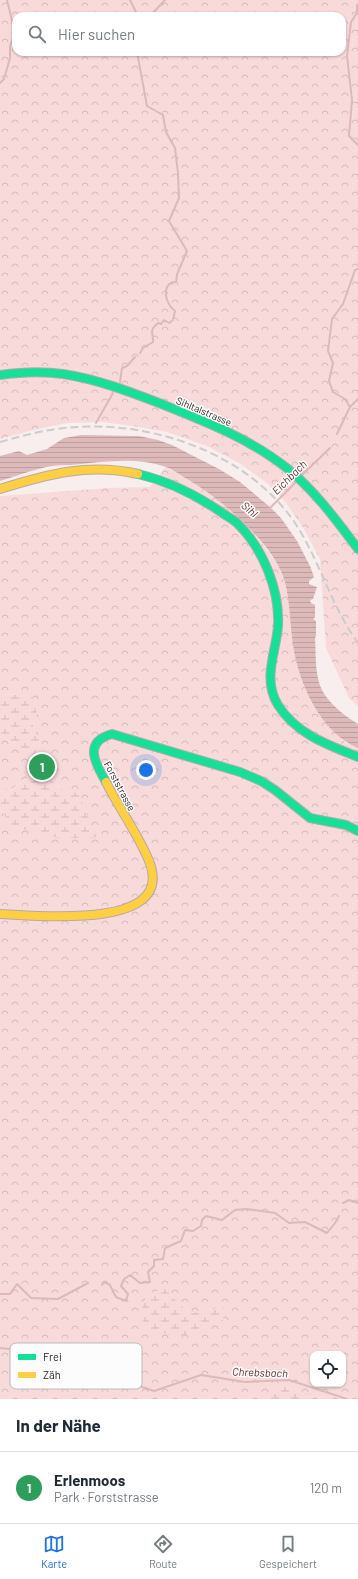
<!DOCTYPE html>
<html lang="de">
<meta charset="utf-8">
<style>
:root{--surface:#fff;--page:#f6f6f7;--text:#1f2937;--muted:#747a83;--line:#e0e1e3;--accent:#1a73e8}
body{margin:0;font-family:Barlow,sans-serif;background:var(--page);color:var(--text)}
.controls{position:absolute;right:12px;bottom:12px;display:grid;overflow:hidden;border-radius:8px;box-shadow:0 1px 3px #0004}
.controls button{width:36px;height:36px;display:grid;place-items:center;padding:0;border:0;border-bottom:1px solid var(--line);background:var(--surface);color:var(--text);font:20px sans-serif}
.you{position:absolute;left:146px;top:770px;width:14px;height:14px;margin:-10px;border:3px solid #fff;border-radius:50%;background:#1a73e8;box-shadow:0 0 0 6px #1a73e833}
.badge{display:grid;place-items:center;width:26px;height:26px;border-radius:50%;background:var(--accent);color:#fff;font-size:13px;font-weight:700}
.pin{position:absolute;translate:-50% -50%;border:2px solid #fff;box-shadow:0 1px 4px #0006}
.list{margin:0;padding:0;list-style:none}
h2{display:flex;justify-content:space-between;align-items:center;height:52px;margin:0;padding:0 16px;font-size:17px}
h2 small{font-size:13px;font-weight:400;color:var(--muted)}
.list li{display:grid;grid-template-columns:26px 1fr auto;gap:12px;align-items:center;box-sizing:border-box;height:72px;padding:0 16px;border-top:1px solid var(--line)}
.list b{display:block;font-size:15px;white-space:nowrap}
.list p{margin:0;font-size:13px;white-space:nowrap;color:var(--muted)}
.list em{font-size:13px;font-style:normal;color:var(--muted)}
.icon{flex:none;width:22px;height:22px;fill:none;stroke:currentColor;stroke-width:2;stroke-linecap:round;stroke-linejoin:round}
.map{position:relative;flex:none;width:358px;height:1399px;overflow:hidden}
.search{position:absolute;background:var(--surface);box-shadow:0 1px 3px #0004;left:12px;right:12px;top:12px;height:44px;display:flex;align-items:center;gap:10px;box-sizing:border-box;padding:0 14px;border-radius:12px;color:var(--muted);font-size:15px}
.sheet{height:124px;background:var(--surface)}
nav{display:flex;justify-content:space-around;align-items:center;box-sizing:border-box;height:56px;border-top:1px solid var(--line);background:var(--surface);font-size:11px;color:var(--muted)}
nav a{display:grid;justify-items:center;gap:2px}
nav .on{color:var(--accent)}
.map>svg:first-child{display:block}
.forest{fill:url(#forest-crowns);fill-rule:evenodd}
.wetland{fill:url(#wetland-marsh)}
.water{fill:url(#water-rules)}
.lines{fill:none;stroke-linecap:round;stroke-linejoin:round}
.stream{stroke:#ddb9b9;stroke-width:2}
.fast-casing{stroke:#b4aaaa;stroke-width:10}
.slow-casing{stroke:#b4aaaa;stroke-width:10}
.fast{stroke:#16e098;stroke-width:8}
.slow{stroke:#ffcf43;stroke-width:8}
.rail{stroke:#cecbcb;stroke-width:2;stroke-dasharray:8 4;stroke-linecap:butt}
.labels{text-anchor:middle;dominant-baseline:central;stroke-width:3;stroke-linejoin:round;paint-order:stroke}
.street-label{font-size:10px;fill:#2d2222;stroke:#fcfcfc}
.water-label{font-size:11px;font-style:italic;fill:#672b30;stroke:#fcfcfc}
.key{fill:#fcfcfc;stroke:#bebbbb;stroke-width:1}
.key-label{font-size:11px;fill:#2d2222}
</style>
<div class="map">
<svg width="358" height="1399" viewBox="0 0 358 1399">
<defs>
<pattern id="forest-crowns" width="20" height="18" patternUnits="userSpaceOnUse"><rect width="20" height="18" fill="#f8dadb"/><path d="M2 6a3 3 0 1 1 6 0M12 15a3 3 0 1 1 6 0" fill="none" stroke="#d5bbbc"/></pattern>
<pattern id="wetland-marsh" width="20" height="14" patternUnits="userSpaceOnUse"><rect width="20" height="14" fill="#f8dadb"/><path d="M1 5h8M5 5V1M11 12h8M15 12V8" fill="none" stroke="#d5bbbc"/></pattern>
<pattern id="water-rules" width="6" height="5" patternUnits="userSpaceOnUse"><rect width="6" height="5" fill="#ddb9b9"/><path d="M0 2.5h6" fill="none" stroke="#be9f9f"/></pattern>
</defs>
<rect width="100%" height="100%" fill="#f8eeee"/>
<path class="forest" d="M0,0H358V706L349,698L326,648L320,559L304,529L286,503L267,483L239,463L207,446L167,432L133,426L102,422L68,423L37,429L0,439ZM16,16H342V52H16Z
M166,467L203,488L230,509L254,532L279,567L285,583L291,614L293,646L303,683L312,704L324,721L346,743L358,748V1399H312L282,1385L270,1399H0V809L13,827L26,829L78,793L63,790L52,781L54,774L49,771L40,750L39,739L34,731L33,696L0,694V496L108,488L150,487ZM165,1288L180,1305L191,1313L224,1307L149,1328ZM313,1354H343V1384H313Z
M0,736L31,753L39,765L33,769L27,778L9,791L6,789L0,792Z"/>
<path class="wetland" d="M0,694L33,696L37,716C29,727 36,729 39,739C40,742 39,746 40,749C41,757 47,769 54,774L52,781L63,790L78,793L97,837L89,838H59L13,827L0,809V792L6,789L10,791L27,778L33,769L39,765L31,753L0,736Z
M165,1288L180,1305L191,1313L224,1307L223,1321L178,1338L149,1328L139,1316L147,1294Z
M282,1385L312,1399H270Z"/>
<path class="water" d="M81,435L139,436L158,440L172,445L219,469L240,482L270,507L281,518L297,541L310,566L314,577L309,581V584L317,587L313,599L310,600L311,603L315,605V617L313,619L316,621V636L315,638C316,651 315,665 318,678C321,698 342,714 358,724V748C320,732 299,684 293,645C290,624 290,603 285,582C278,558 258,536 240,519C222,502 203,488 182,476C177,473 172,469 166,467C136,456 101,462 70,465C64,465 58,465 52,466C34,469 17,476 0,481V456L19,451L27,455L47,449L64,438Z"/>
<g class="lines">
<path class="stream" d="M130,0L138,16
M357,5V13L351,22L347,56L352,100L349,136L358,145
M150,16L165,0
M137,52L147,106L163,115L166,132L175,148L178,173L179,198L169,221L187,251C184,258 181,265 178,272C176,275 177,279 176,282C164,282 164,296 169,304C170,307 173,309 175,311L173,320L169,323L164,320L161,324L158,323C148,331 154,334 153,342L143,348L140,353
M0,83L4,79L10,58V46L15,33L7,0
M120,382L122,368L127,366L135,357
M350,407L345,399L333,392L329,381L333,363L328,351L332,319L343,304L355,270L358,269
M96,423L113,393
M337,434L350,407L358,399
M301,476L330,448
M269,509L297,481
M343,1203L349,1200L358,1203
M102,1285L104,1282L110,1285L116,1297L126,1301L128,1294L121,1286L124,1279L130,1275L140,1283L150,1282L148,1272L154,1266V1260L163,1259L165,1248L181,1241L185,1230L193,1231L201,1226L202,1220L206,1216L222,1220L235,1210L246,1209L275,1213L289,1223L305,1222L327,1233L335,1223L339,1216
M0,1294H10L17,1284L31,1298L58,1299L88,1283
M0,1348L20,1350
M32,1355L48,1362
M56,1365L68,1371L119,1379L154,1391L201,1375L245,1382L289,1380L347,1399"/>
<defs>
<path id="fast" d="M0,375C21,372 42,371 63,374C96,379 128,391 159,403C204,421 251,439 288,469C316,492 337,521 358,549
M138,474C168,481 196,495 221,512C226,516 233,519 238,524C263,549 280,590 278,626C276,653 262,679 278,705C296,734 328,745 358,757
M106,782C95,763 83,742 112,734L240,772L261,781L275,790L310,818L346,825L358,831"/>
<path id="slow" d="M0,489C48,474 88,463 138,474
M0,914C32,915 164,930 152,871C151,863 146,854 142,846C131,824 117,804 106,782"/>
</defs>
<use href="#fast" class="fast-casing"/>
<use href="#slow" class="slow-casing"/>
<use href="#fast" class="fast"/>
<use href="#slow" class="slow"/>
<path class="rail" d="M0,442C25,435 51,428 77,427C157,422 249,455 295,523C320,561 331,606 358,643"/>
</g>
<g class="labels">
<g class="street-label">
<text transform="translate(204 411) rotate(23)">Sihltalstrasse</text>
<text transform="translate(120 786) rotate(62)">Forststrasse</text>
</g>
<g class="water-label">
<text transform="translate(289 477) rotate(-45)">Eichbach</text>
<text transform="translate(250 509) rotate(41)">Sihl</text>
<text transform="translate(260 1372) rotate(2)">Chrebsbach</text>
</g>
</g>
<rect x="10" y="1343" width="132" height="46" rx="6" class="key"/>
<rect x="18" y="1354" width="18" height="6" fill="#16e098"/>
<rect x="18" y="1372" width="18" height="6" fill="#ffcf43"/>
<g class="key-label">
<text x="43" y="1361">Frei</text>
<text x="43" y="1379">Zäh</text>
</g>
</svg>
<div class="controls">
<button><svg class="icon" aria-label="locate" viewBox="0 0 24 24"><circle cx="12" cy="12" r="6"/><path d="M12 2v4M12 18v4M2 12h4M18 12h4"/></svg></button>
</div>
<div class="you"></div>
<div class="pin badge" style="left:42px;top:767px;background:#2e9e5b">1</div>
<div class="search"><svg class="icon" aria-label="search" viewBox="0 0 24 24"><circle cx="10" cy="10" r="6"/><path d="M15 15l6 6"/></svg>Hier suchen</div>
</div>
<section class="sheet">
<h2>In der Nähe<small></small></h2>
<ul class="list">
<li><span class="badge" style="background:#2e9e5b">1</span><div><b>Erlenmoos</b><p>Park · Forststrasse</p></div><em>120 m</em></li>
</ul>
</section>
<nav>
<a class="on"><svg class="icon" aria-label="map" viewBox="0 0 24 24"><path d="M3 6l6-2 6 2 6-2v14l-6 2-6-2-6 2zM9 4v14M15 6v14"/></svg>Karte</a>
<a><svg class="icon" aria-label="directions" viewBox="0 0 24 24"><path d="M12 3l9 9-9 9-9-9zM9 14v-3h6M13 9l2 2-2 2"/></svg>Route</a>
<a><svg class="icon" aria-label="saved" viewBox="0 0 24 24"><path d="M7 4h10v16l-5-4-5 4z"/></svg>Gespeichert</a>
</nav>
